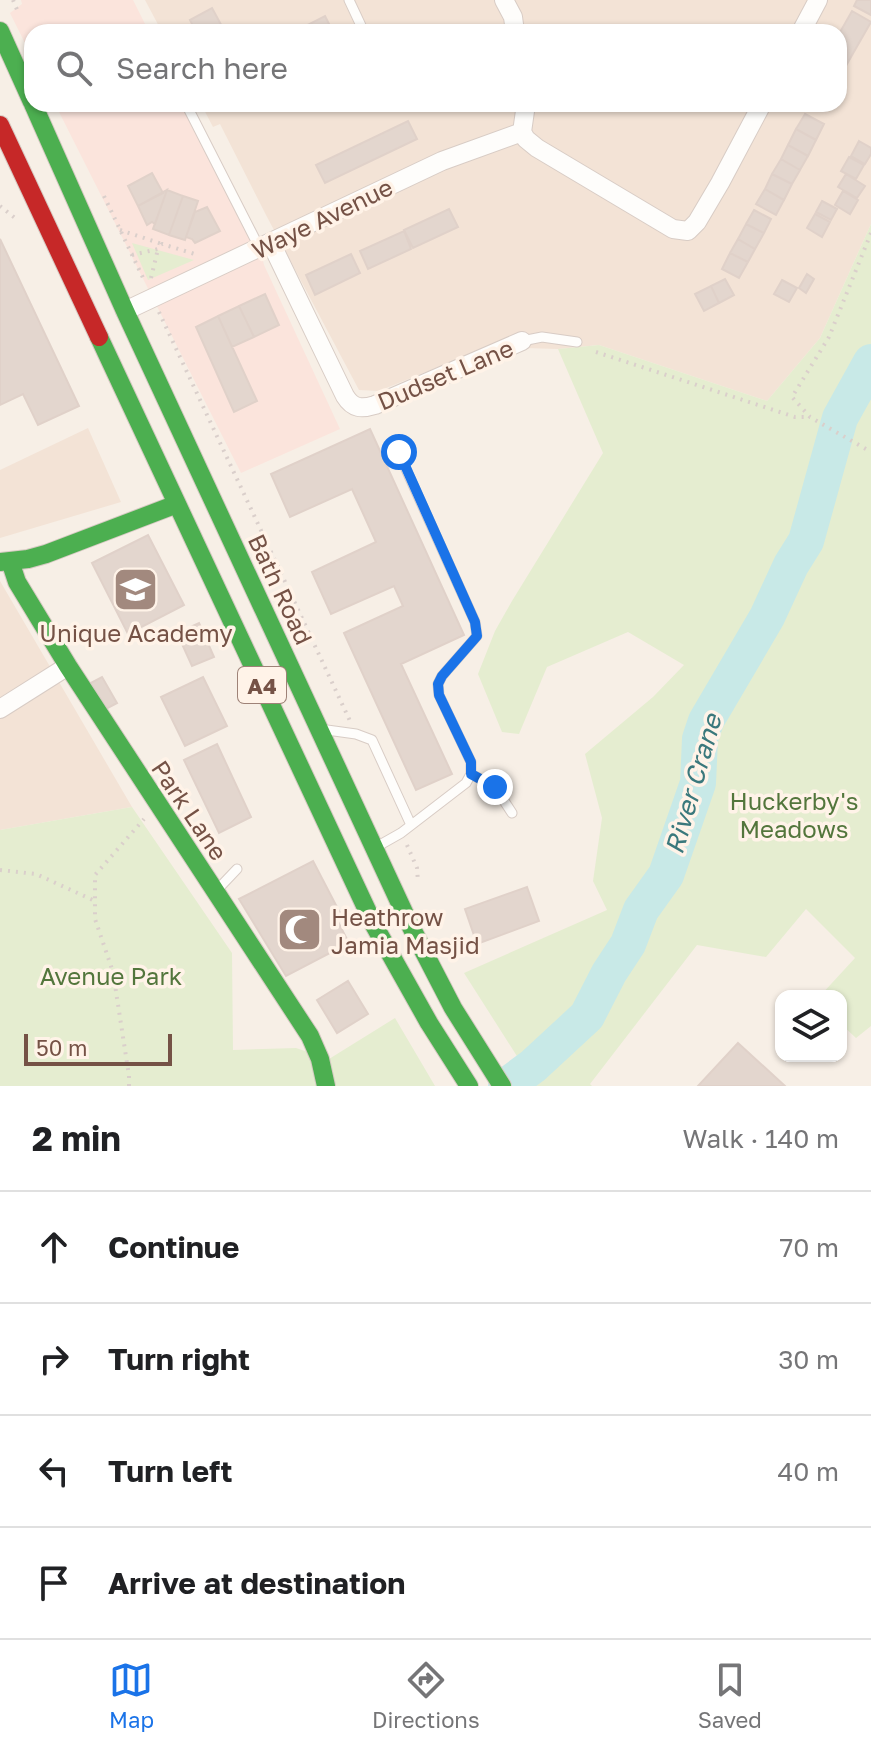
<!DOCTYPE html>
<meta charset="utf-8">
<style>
:root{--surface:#fff;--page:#f6f6f6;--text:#202124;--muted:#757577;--line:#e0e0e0;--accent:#1a73e8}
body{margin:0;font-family:"Golos Text",sans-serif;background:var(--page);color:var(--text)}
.controls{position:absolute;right:24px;bottom:24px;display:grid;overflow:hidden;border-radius:16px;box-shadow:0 2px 6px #0004}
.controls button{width:72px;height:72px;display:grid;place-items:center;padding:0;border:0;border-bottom:2px solid var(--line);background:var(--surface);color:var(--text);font:40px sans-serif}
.scale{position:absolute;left:24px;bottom:20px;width:148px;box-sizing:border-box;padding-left:8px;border:4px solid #755246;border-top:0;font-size:22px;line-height:28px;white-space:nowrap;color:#755246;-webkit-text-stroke:6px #fff3e8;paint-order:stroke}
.stop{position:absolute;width:24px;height:24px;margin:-18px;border:6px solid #1a73e8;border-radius:50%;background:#fff}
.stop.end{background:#1a73e8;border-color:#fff;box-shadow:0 2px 8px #0008}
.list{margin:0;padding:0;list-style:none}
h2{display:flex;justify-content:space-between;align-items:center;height:104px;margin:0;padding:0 32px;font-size:34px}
h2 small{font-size:26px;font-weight:400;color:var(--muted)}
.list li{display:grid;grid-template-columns:52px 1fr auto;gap:24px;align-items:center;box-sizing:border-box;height:112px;padding:0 32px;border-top:2px solid var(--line)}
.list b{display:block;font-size:30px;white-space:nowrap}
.list em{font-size:26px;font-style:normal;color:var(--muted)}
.icon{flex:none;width:44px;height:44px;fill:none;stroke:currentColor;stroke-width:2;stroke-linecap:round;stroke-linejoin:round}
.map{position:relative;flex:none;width:871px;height:1086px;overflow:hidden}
.search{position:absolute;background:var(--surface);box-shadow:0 2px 6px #0004;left:24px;right:24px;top:24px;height:88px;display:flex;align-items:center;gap:20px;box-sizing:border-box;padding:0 28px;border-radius:24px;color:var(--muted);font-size:30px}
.sheet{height:552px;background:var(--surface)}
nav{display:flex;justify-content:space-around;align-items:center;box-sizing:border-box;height:112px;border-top:2px solid var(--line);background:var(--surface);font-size:22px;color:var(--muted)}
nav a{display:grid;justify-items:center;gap:4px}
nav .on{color:var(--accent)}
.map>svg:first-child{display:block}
.residential{fill:#f3e3d6}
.commercial{fill:#fbe4dc}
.green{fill:#e5edd0}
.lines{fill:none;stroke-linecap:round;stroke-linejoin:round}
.river{stroke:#c8e9e7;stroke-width:36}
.building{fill:#e3d6ce;stroke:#e0d1c9;stroke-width:2}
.lane-casing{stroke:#d8ccc5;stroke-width:11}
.street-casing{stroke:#d8ccc5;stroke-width:20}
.fast-casing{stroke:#d7cac3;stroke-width:20}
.jam-casing{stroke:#d7cac3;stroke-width:20}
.path{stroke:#dacfcb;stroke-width:4;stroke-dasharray:2 6;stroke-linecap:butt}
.lane{stroke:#fefdfb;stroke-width:9}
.street{stroke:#fefdfb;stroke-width:18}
.fast{stroke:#4caf50;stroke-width:18}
.jam{stroke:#c62828;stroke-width:18}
.route{stroke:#1a73e8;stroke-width:10}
.labels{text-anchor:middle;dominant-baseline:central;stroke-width:7;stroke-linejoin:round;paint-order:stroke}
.shield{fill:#fff3e8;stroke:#9e8277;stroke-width:2}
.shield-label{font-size:22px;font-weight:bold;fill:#755246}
.street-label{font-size:24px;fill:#755246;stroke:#fff3e8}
.poi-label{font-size:24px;fill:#755246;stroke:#fff3e8}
.park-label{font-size:24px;fill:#53763c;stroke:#fff3e8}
.water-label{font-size:26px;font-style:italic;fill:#3a787c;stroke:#fff3e8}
</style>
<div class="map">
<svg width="871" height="1086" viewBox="0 0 871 1086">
<rect width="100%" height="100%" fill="#f7efe6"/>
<path class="residential" d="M145,0H871V224L820,338L767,401L599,345L558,349L525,348L519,334L379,391L359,390L266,215L220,124L213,127L201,104H839V32H162Z
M88,428L121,502L0,538V470Z
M0,581L132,807L0,830Z"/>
<path class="commercial" d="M21,0H133L149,32H32V57L10,13L22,4Z
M55,104H186L260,248L264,265L340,429L241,473Z"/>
<path class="green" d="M871,224V1026L856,1038L841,1024V996H820L855,958L806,909L766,957L697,945L590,1084L592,1086H536L464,973L607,910L593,881L602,818L585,754L653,697L684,665L628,632L547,667L519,734L502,732L478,674L495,631L512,601L603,453L558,349L599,345L767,401L820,338Z
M132,243L194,260L148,280Z
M132,807L232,953L233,1050L296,1048L329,1059L395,1018L435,1086H0V830Z"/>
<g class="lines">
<path class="river" d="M506,1086L533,1066L587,1016L609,973L628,944L641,910L666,875L698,783L700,739L706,721L767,617L791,565L806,541L840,418L871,362"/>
</g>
<path class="building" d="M857,0H871V15L854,6Z
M212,8L225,32H196L190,20Z
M852,11L871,22L839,78V34Z
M325,16L333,32H294Z
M805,114L824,124L816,140L796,129Z
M408,121L417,139L325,183L316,165Z
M796,129L816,140L808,156L788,145Z
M859,141L871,148V154L865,164L851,156Z
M788,145L808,156L800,170L781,159Z
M849,157L864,165L856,179L841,171Z
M781,159L800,170L792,184L772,174Z
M152,173L163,193L138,206L128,186Z
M772,174L792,184L784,200L765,189Z
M846,174L865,186L857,198L838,187Z
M765,189L784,200L776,215L756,204Z
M167,190L183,196L169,235L153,229Z
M167,190L155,224L152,222L147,225L138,206Z
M843,191L858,200L850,214L835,205Z
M183,196L198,201L185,240L169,235Z
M822,201L837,209L831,220L816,212Z
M207,207L220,231L195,243L192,239L186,237L195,212Z
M449,209L458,227L413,248L404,230Z
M754,210L771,219L764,233L746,224Z
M815,214L830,222L822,237L807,228Z
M746,224L764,233L755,249L738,239Z
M404,231L411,249L368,269L360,251Z
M0,239L79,406L38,425L23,394L0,405Z
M738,239L755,249L748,262L730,253Z
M730,253L748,262L739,278L722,269Z
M351,254L360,273L315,295L306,275Z
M807,274L814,279L806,293L799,288Z
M725,279L734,295L719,303L711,286Z
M782,280L797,288L789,302L774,294Z
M711,286L719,303L704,311L695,294Z
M265,294L279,325L254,337L239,306Z
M239,306L254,337L232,347L218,316Z
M218,316L257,401L234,412L196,327Z
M370,429L464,635L401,664L452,774L416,790L344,633L403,606L394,586L331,614L312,572L376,542L352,489L290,517L271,474Z
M148,535L184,605L128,634L92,563Z
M199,623L214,657L192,666L177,633Z
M102,677L117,703L104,710L89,684Z
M203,677L227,726L185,746L161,697Z
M217,744L251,817L219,833L184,760Z
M313,861L340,913L335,916L349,943L286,976L239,899Z
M527,887L539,921L477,944L465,909Z
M348,981L368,1014L337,1033L317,1000Z
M738,1043L785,1086H698Z"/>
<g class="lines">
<defs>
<path id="lane" d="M349,0L364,32
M186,104L259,247
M522,341L542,337L577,342
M327,730L356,734L372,740L411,825
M471,774L495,787L512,813
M378,846L401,833L466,783L471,774V762L439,695L438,684L442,676L477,636L475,622L396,447
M218,889L237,869"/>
<path id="street" d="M504,0L513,17L515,32
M801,32L818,0
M522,132L526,104
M271,243L345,396C353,409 362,409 375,405L522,341
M125,311L442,161L522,132L526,139L537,148L673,229L688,231L697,222L720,183L762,104
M0,709L68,666"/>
<path id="fast" d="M0,31L32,102
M33,104L125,311L409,923L453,1008L502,1086
M99,337L374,925L429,1023L469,1086
M10,561L17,582L68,666L310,1036L320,1059L326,1086
M0,562L28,559L46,554L177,504"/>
<path id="jam" d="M0,125L99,337"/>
</defs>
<use href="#lane" class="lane-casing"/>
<use href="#street" class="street-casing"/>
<use href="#fast" class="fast-casing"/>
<use href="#jam" class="jam-casing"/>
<path class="path" d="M13,0L18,12
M104,196L145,282
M0,206L15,218
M120,230L162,244
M871,233L829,337L792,397L810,417L871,452
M132,255L158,249L162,244L198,255
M151,278L158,249
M159,312L350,721
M596,352L795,417H810
M407,845L417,868L418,882
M0,870L36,874L95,901
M129,1086V1076L113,972L95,919V875L144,819"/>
<use href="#lane" class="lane"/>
<use href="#street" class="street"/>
<use href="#fast" class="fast"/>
<use href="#jam" class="jam"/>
</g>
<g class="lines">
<path class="route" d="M399,452L475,622L477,636L442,676L438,684L439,695L471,762V774L495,787"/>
</g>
<defs>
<symbol id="school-square" viewBox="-11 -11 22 22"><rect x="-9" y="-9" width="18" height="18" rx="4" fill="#a2897e" stroke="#fff3e8"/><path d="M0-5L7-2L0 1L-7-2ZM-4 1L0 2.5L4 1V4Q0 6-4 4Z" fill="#fff"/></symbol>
<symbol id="mosque-square" viewBox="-11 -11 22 22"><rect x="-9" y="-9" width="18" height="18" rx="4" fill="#a2897e" stroke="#fff3e8"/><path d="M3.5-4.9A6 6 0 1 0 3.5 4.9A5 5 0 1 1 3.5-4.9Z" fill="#fff"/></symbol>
</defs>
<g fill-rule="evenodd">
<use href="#school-square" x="110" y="564" width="51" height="51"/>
<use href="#mosque-square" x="274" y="904" width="51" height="51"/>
</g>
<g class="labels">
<rect class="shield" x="238" y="667" width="48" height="36" rx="6"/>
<g class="shield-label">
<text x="262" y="685">A4</text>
</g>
<g class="street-label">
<text transform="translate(322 218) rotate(-26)">Waye Avenue</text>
<text transform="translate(445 374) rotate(-23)">Dudset Lane</text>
<text transform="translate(281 589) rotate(65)">Bath Road</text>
<text transform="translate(190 810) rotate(56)">Park Lane</text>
</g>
<g class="poi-label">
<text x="136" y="632">Unique Academy</text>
<text x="331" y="916" text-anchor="start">Heathrow<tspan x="331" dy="28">Jamia Masjid</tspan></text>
</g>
<g class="park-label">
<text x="794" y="800">Huckerby's<tspan x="794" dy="28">Meadows</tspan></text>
<text x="111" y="975">Avenue Park</text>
</g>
<g class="water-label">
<text transform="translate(693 784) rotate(-74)">River Crane</text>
</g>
</g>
</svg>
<div class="controls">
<button><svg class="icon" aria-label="layers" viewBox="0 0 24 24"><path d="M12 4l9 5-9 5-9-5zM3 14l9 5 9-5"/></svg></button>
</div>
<div class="scale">50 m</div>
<div class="stop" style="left:399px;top:452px"></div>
<div class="stop end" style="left:495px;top:787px"></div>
<div class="search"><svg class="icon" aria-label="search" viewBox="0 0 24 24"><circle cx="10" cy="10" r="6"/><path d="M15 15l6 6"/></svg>Search here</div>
</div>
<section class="sheet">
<h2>2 min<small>Walk · 140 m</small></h2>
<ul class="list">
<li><svg class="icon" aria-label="ahead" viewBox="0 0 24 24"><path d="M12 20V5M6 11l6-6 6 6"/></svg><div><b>Continue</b></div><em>70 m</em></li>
<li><svg class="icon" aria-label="right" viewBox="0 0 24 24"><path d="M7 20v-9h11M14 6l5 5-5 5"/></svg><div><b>Turn right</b></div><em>30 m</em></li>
<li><svg class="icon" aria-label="left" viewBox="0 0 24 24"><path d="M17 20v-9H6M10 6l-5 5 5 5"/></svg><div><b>Turn left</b></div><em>40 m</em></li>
<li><svg class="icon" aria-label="arrive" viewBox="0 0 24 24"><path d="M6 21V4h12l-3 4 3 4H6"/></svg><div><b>Arrive at destination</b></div></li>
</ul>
</section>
<nav>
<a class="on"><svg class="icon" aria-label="map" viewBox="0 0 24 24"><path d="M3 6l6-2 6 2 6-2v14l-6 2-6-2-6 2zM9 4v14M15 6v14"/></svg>Map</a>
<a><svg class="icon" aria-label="directions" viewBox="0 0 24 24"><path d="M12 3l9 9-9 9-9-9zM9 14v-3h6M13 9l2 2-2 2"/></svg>Directions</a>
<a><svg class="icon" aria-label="saved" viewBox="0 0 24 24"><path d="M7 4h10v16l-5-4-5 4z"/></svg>Saved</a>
</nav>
